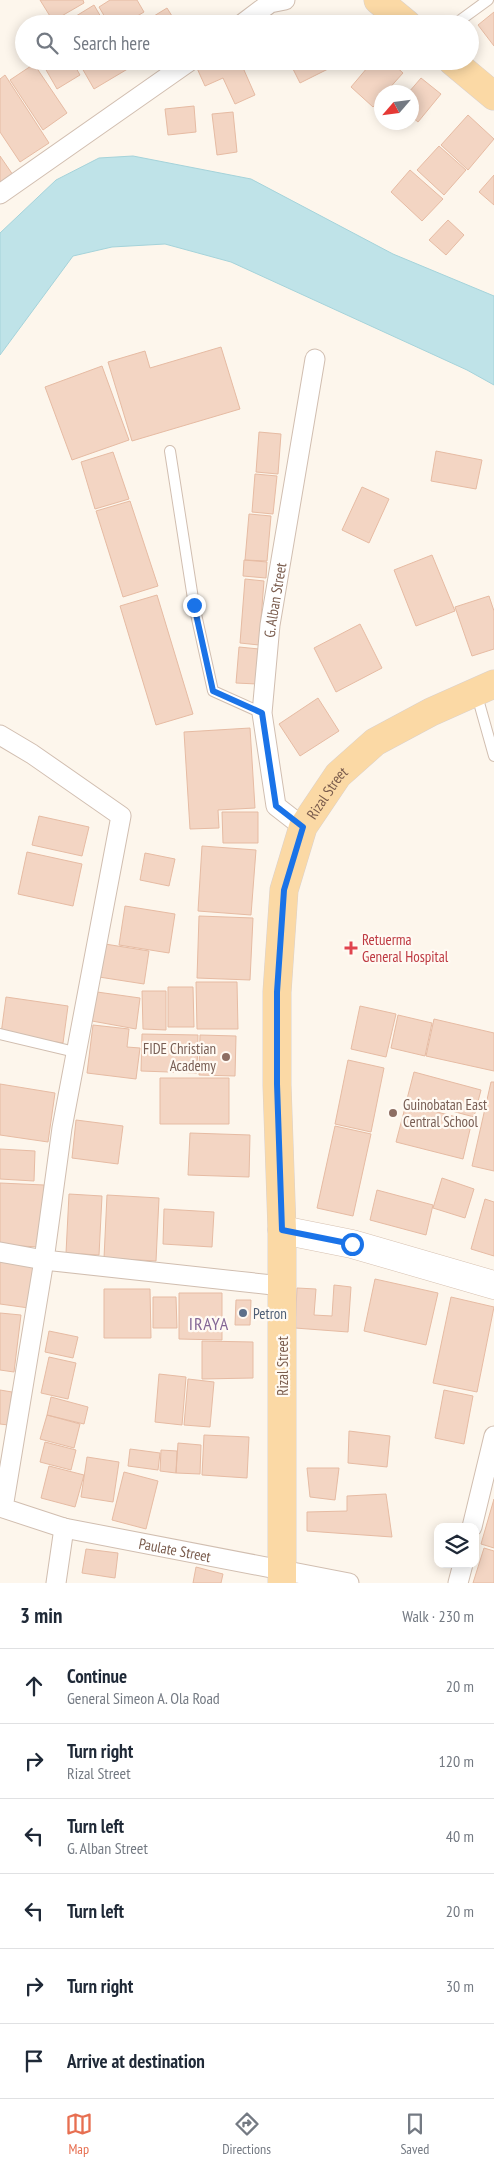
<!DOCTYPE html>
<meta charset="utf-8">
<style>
:root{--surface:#fff;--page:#f2f2f3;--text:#1f2937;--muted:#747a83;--line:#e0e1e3;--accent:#e76f51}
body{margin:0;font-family:"PT Sans Narrow",sans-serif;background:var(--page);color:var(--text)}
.controls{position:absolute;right:15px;bottom:15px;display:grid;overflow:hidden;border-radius:10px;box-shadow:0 2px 12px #0003}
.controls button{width:45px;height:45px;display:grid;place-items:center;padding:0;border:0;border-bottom:1px solid var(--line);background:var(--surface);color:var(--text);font:25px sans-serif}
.compass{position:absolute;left:374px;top:85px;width:45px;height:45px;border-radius:50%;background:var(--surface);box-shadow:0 2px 12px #0003;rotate:242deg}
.stop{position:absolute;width:15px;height:15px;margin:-11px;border:4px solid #1a73e8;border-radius:50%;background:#fff}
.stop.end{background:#1a73e8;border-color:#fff;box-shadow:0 1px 5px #0008}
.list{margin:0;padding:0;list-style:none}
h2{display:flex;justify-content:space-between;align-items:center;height:65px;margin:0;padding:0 20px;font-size:21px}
h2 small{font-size:16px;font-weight:400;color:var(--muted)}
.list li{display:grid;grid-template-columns:32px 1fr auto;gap:15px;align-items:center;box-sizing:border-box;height:75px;padding:0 20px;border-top:1px solid var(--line)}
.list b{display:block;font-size:19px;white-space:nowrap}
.list p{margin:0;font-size:16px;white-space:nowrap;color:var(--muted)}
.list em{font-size:16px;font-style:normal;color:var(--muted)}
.icon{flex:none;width:28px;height:28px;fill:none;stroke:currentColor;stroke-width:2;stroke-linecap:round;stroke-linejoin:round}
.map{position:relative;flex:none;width:494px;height:1583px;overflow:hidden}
.search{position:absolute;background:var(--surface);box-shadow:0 2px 12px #0003;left:15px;right:15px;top:15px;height:55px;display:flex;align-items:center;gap:12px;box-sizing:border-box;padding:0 18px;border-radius:28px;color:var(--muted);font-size:19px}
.sheet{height:515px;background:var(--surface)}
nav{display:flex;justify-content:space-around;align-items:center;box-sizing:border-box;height:70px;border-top:1px solid var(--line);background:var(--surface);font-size:14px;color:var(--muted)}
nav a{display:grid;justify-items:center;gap:2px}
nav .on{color:var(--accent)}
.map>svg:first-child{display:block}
.water{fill:#bfe3e8;stroke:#a5d3da}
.building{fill:#f3d5c3;stroke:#e6bba3}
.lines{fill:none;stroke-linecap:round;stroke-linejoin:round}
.service-casing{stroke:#d1beb0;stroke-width:12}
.minor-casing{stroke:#d1beb0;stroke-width:21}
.secondary-casing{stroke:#d6c0b0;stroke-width:29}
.primary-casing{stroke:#dad1cd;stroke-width:29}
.service{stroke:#fff;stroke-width:10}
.minor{stroke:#fff;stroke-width:19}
.secondary{stroke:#fff;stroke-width:28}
.primary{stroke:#fbd9a5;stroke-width:28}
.route{stroke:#1a73e8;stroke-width:6}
.health-dot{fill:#e0444e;stroke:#fffaf3;stroke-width:2}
.education-dot{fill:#8d6e63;stroke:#fffaf3;stroke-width:2}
.service-dot{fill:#5c6f8a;stroke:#fffaf3;stroke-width:2}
.labels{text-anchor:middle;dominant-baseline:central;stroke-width:4.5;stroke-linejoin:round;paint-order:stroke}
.street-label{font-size:15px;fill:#7a5c4d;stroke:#fffaf3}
.health-label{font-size:15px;fill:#be3a42;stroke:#fffaf3;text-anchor:start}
.education-label{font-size:15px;fill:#785e54;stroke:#fffaf3;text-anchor:end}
.service-label{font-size:15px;fill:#4e5e75;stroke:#fffaf3;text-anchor:start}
.quarter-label{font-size:18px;letter-spacing:1px;fill:#846695;stroke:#fffaf3}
</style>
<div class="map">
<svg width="494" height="1583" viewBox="0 0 494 1583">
<rect width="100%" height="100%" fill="#fdf6ec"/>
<path class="water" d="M133,156L251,179L393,254L494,296V385L467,370L231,262L165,244L112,247L73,256L0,355V233L56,180L99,158Z"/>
<path class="building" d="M40,0H83L84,3L53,21Z
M110,0H137L144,12L124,24H109L99,7Z
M94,5L105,24H63Z
M167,8L177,24H141Z
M494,12V46L478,25Z
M41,61H72L80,75L57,89Z
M78,61H141L94,89Z
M207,61H240L255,95L235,104L223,78L205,86L196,66Z
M289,61H341L342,62L300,83Z
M373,61H390L403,73L386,92H382V98L373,107L351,87Z
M34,64L67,113L43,130L10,80Z
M5,75L49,143L20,162L0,132V79Z
M421,78L441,94L418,122L412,117V92H409Z
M194,106L196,132L168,135L165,109Z
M233,112L237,152L217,155L212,114Z
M468,115L494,139L468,170L441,145Z
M439,146L466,170L444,195L417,170Z
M0,156L13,175L0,185Z
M410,170L443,199L422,221L391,192Z
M494,175V205L479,192Z
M448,220L464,235L446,255L429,240Z
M221,347L240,409L132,441L108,362L145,351L150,368Z
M102,366L129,440L72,460L45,387Z
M259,432L281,434L278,474L256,472Z
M436,451L482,460L476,489L431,481Z
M113,452L129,499L95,509L81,462Z
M255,474L277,476L273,514L252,512Z
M362,487L389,499L369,543L342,530Z
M130,501L158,586L123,597L96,511Z
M249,514L271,516L267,561L245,560Z
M432,555L455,611L416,626L394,570Z
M244,560L267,562L266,578L243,576Z
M245,579L264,581L259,645L240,643Z
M157,595L193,714L156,725L120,606Z
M489,596L494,611V649L472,656L455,607Z
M360,624L382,668L336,692L314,648Z
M239,647L259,649L257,684L236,683Z
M318,698L339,731L300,756L279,724Z
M250,728L255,808L218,810L219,828L190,829L184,732Z
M222,812H258V843H223Z
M39,816L89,827L82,856L32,845Z
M202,846L256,850L251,915L198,911Z
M27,852L82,864L73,906L18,894Z
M145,853L175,859L169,886L140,880Z
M125,906L175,914L169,953L119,945Z
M199,916L253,918L250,980L197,978Z
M105,944L149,951L144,984L99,977Z
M196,982H237L238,1029H197Z
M168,987H193L194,1027H168Z
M142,991H166V1030L143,1029Z
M97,992L140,998L136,1029L92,1021Z
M6,997L68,1006L63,1043L1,1034Z
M360,1006L396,1014L386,1057L351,1049Z
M398,1015L432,1023L425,1056L391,1048Z
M434,1019L494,1033V1071L426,1056Z
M93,1025L129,1029L127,1047L140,1048L136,1079L87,1073Z
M142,1034L198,1035L197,1073L141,1071Z
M200,1035L236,1036L235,1076L199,1075Z
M348,1060L384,1068L371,1132L335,1124Z
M414,1072L481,1090L474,1117L407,1099Z
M160,1078H229V1124H160Z
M491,1082H494V1171L472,1166Z
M0,1084L55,1093L48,1142L0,1135Z
M406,1104L472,1121L463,1159L396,1142Z
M76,1120L123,1126L118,1164L72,1158Z
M335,1126L371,1134L353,1216L317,1208Z
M190,1133L250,1135L249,1177L188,1175Z
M0,1149L35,1151L34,1181L0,1179Z
M442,1178L474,1189L465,1218L433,1208Z
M0,1183L44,1185L40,1247L0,1245Z
M377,1190L433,1205L426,1235L370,1220Z
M69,1194L102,1196L99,1255L66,1253Z
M107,1195L159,1198L156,1261L104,1258Z
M485,1199L494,1202V1256L471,1249Z
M164,1209L214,1212L212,1247L163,1244Z
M0,1260L34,1264L29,1308L0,1304Z
M375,1279L438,1293L426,1345L364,1331Z
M334,1285L351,1287L348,1332L295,1328L297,1288L316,1289L314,1315L332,1316Z
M104,1289H150L151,1338H104Z
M179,1293H222V1340L179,1339Z
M153,1297H176L177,1328H153Z
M451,1297L494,1307L477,1392L433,1383Z
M236,1300H251L250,1325H235Z
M0,1313L21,1315L14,1372L0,1370Z
M49,1331L78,1337L73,1358L45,1352Z
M202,1341L253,1342V1378L202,1379Z
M49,1357L76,1363L68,1399L41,1393Z
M159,1374L186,1377L182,1425L155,1422Z
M188,1379L214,1382L210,1427L184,1425Z
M0,1390L12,1392L8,1425L0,1424Z
M444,1390L473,1396L464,1444L435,1438Z
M51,1397L88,1407L84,1424L47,1415Z
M47,1415L80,1424L74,1448L40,1439Z
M349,1431L390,1436L387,1467L348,1463Z
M204,1435L249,1437L247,1478L202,1475Z
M45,1442L76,1450L71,1470L40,1462Z
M178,1443L201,1445L200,1474L176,1473Z
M130,1449L160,1453L158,1470L128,1466Z
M161,1450L177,1451L176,1473L160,1471Z
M87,1457L119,1462L113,1502L81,1497Z
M49,1466L84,1475L75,1507L41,1498Z
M307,1468H339L335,1500L310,1497Z
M124,1472L158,1481L146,1529L112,1520Z
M386,1494L392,1537L307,1531V1512L347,1511V1496Z
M494,1499V1548L481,1544Z
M484,1548L494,1551V1583H473Z
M86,1549L118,1553L115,1578L82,1573Z
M196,1567L223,1574L221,1583H193Z"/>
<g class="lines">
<defs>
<path id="service" d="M455,24L488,0
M170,451L194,605L213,691L262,713
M476,692L494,756
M0,1034L75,1052"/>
<g id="minor">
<path d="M242,24L270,3L285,0"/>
<path d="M0,194L190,61"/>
<path id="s1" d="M0,735L32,754L121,816L62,1128L44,1260L3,1508L64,1528L349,1583"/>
<path id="s2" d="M303,827L276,806L262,713L270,625L315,359"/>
<path d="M0,1252L44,1260L282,1286"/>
<path d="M472,1527L494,1436"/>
<path d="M56,1583L64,1528"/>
<path d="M458,1583L463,1564"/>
</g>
<path id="secondary" d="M282,1230L352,1244L494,1285"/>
<g id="primary">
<path d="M378,0L407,24"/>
<path d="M452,61L494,96"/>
<path id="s3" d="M282,1583V1230L277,1085V992L284,890L303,827L338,775L375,742L431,712L494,684"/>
</g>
</defs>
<use href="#service" class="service-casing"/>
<use href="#minor" class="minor-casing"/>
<use href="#secondary" class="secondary-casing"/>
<use href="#primary" class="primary-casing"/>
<use href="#service" class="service"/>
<use href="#minor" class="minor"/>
<use href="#secondary" class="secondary"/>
<use href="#primary" class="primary"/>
</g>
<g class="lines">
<path class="route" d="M194,605L213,691L262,713L276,806L303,827L284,890L277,992V1084L282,1230L352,1244"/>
</g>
<path class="health-dot" d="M348.5 940.5h5v5h5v5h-5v5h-5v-5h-5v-5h5z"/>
<g class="education-dot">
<circle cx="226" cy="1057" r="5"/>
<circle cx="393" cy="1113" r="5"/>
</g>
<circle class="service-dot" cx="243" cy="1313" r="5"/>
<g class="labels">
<g class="street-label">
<text stroke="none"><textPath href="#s2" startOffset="242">G. Alban Street</textPath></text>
<text stroke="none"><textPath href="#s3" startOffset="801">Rizal Street</textPath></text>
<text transform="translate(282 1366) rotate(-90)">Rizal Street</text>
<text stroke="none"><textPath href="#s1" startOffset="1025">Paulate Street</textPath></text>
</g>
<g class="health-label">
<text x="362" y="939">Retuerma<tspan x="362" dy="17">General Hospital</tspan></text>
</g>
<g class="education-label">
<text x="216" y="1048">FIDE Christian<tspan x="216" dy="17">Academy</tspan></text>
<text x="403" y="1104" text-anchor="start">Guinobatan East<tspan x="403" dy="17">Central School</tspan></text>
</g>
<g class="service-label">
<text x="253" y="1313">Petron</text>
</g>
<g class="quarter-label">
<text x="209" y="1323">IRAYA</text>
</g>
</g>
</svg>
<div class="controls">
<button><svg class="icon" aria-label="layers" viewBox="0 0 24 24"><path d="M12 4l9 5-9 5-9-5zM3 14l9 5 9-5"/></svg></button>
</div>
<svg class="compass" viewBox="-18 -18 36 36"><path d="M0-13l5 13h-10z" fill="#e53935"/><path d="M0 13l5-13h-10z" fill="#747a83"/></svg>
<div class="stop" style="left:352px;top:1244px"></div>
<div class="stop end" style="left:194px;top:605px"></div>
<div class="search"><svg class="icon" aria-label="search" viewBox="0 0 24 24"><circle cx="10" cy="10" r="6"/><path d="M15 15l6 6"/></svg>Search here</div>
</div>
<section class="sheet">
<h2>3 min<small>Walk · 230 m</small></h2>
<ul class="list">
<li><svg class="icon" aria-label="ahead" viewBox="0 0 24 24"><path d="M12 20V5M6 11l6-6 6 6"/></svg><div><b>Continue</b><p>General Simeon A. Ola Road</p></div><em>20 m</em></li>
<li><svg class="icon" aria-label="right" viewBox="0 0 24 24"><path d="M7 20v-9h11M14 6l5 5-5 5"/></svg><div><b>Turn right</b><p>Rizal Street</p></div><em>120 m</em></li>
<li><svg class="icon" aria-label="left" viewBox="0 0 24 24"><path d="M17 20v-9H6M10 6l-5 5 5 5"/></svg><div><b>Turn left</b><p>G. Alban Street</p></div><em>40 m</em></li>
<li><svg class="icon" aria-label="left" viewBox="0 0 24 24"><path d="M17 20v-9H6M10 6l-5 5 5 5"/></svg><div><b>Turn left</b></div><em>20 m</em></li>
<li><svg class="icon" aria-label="right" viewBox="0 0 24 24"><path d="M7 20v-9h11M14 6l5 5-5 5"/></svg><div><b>Turn right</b></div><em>30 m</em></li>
<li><svg class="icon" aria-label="arrive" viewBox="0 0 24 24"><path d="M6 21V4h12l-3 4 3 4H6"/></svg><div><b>Arrive at destination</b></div></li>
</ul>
</section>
<nav>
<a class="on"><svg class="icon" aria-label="map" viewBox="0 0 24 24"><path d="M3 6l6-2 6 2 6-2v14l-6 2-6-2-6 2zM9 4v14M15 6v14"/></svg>Map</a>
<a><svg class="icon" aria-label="directions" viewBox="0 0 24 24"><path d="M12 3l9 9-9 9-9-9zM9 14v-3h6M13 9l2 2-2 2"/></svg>Directions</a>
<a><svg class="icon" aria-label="saved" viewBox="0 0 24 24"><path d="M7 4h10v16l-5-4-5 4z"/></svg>Saved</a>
</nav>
